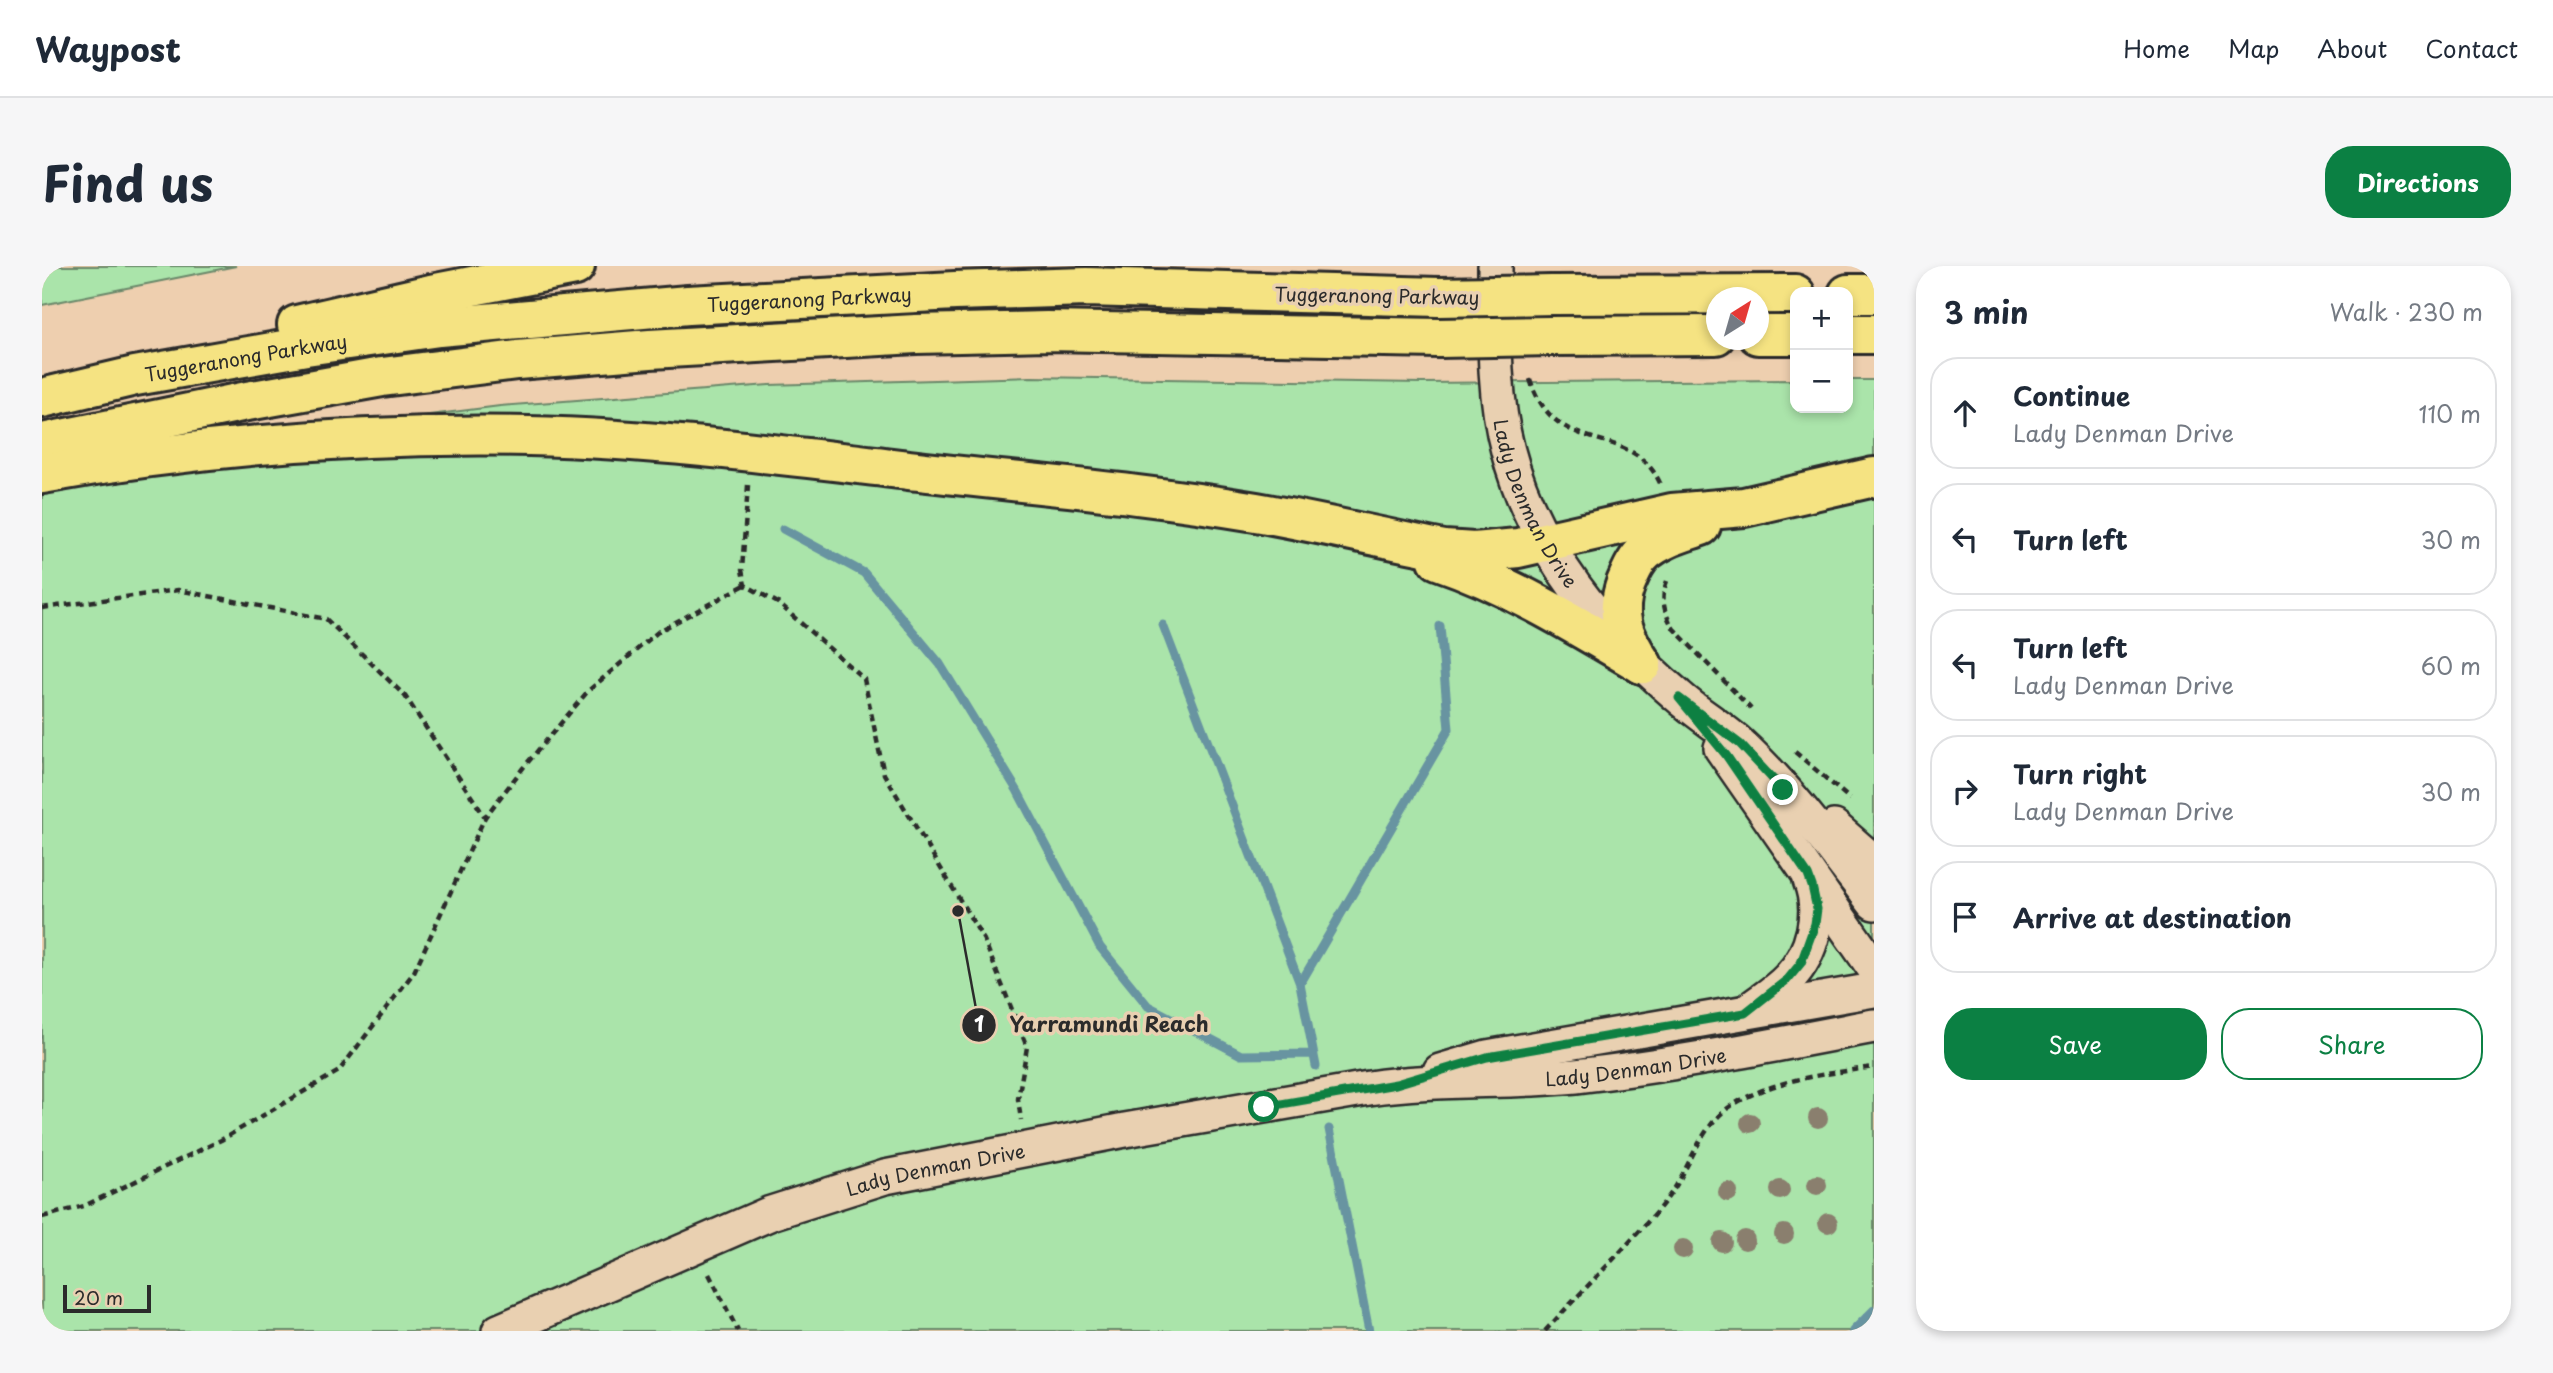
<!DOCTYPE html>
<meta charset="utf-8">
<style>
:root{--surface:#fff;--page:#f6f6f7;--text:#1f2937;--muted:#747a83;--line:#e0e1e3;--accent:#0b8043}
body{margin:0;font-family:"Playpen Sans",sans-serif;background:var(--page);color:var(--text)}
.controls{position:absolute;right:21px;top:21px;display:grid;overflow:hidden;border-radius:14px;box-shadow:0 4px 10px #0003}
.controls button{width:63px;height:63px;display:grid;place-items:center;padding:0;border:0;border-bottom:2px solid var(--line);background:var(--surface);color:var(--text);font:35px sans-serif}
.compass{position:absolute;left:1664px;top:21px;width:63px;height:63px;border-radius:50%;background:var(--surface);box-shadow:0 4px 10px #0003;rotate:37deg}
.scale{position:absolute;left:21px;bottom:18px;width:88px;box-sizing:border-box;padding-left:7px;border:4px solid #2b2b2b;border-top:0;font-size:19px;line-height:24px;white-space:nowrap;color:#2b2b2b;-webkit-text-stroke:5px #e9d0b1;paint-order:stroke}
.stop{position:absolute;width:21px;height:21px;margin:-16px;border:5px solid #0b8043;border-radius:50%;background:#fff}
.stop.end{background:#0b8043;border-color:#fff;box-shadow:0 2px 7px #0008}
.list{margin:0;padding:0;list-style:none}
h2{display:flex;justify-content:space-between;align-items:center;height:91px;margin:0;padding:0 28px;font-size:30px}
h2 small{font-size:23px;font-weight:400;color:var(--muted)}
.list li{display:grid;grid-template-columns:46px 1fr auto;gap:21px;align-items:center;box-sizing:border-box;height:112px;margin:0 14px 14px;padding:0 14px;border:2px solid var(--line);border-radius:28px}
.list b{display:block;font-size:26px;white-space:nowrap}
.list p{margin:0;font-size:23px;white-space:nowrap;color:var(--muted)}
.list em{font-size:23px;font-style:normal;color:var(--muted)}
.actions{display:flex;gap:14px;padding:21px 28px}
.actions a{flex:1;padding:16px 0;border:2px solid var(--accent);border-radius:28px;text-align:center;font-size:24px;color:var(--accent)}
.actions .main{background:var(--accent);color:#fff}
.icon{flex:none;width:38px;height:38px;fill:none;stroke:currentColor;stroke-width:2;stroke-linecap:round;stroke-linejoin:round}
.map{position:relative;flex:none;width:1832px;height:1065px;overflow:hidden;border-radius:28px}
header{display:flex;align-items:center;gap:42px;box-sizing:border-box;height:98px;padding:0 35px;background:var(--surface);border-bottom:2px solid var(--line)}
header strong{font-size:33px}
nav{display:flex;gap:38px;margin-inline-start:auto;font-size:24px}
.intro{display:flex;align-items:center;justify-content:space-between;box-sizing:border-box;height:168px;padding:0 42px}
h1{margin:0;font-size:49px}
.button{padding:18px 32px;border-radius:28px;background:var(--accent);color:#fff;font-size:24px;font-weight:700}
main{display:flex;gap:42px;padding:0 42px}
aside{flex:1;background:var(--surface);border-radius:28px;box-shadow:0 4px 10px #0003}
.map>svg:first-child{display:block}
.green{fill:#aae4aa;stroke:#6a886a;stroke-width:2}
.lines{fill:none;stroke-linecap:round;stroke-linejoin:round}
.stream{stroke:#6794a1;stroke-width:9}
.minor-casing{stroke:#2b2b2b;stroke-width:38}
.highway-casing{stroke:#2b2b2b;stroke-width:44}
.path{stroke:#2b2b2b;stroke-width:4.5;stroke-dasharray:7 5;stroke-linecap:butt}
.minor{stroke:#e9d0b1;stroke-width:33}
.highway{stroke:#f5e382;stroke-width:38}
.highway-bridge-casing{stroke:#2b2b2b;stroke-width:44;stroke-linecap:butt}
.highway-bridge{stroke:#f5e382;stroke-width:38}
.tree{fill:#8a7f6e}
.route{stroke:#0b8043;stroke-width:9}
.labels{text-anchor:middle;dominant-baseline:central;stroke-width:7;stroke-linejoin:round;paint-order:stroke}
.street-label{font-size:19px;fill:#2b2b2b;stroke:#e9d0b1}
.leader{fill:none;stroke:#2b2b2b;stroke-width:2.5}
.callout-dot{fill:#2b2b2b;stroke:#e9d0b1;stroke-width:2.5}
.mark-label{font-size:21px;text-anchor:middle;font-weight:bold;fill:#fff}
.callout-label{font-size:21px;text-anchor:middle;font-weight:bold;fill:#2b2b2b;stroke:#e9d0b1;stroke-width:7;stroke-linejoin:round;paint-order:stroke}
</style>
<header>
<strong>Waypost</strong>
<nav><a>Home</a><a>Map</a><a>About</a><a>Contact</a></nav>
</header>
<div class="intro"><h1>Find us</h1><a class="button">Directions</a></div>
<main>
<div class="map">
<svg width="1832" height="1065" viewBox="0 0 1832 1065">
<rect width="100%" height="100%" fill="#eecfaf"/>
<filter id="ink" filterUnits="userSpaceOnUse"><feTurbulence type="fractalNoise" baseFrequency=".0143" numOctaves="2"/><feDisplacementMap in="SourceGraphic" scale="14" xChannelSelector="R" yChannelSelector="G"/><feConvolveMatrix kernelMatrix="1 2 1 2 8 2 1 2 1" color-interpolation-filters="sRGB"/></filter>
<g filter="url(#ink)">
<path class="green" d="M0,0H194L0,39Z
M989,111L1380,117L1753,114V142H1806V114H1832V1065H0V225L324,157L458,140L727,119Z"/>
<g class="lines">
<path class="stream" d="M741,263L822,307L898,398L975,524L1058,681L1106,740L1199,789L1272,788
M1121,359L1258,718
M1274,800L1258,718L1407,463L1398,360
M1287,863L1327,1065
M1811,1065L1832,1044"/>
<defs>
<g id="minor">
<path id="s1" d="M1453,0C1453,61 1450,126 1466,185C1491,282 1561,366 1636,430C1656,448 1679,461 1699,479C1747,523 1792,585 1832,637"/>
<path d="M1679,482L1832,702"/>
<path d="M1792,561L1832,596"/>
<path d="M1708,743C1721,733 1736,724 1747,712C1771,687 1781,646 1768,614"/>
<path d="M1398,805L1445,791L1832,724"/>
<path id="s2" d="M457,1065L729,947L843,911L1083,864L1327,822C1395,812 1465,817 1534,810C1634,799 1733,779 1832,760"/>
</g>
<g id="highway">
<path d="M1806,28H1832"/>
<path d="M1510,29L1753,28"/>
<path d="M255,59L389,28L533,0"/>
<path d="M1806,68H1832"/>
<path d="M1716,69H1753"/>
<path d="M1509,70L1674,69"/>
<path id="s3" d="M0,132L93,110L264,80L397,61L646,39L913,25L1044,21L1397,31"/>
<path d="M0,177L205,135L340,111L475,94L608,83L874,68L1005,65L1397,72"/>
<path d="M0,208C161,179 324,167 487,170C617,173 747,190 876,205C989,218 1103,227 1214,246C1277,257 1340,272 1402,284L1432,286L1476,282L1630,247L1702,241L1832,211"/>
<path d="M1396,294C1469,319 1534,359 1600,398"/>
<path d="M1600,398C1582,371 1572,349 1584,317C1589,305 1594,293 1604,285C1620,272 1640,267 1659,260"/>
</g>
</defs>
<use href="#minor" class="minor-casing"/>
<use href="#highway" class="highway-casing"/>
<path class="path" d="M1488,113C1514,196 1588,153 1618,217
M706,219L700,304L703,319L736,337L822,413L842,508L942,674L985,781L976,833L979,854
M1625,315C1618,333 1622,347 1632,363L1709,443
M0,342L136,324L284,353L363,430L443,551
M1753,486L1808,533
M0,951L42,940L179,874L297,805L372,706L443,551L481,502L546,425L617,365L703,319
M667,1008L696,1065
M1503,1065C1538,1027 1575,991 1609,952C1617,943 1625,933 1632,923C1650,895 1660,859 1689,840C1731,813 1784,808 1832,801"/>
<use href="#minor" class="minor"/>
<use href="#highway" class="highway"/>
<defs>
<path id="highway-bridge" d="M1397,31L1510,29
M1397,72L1509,70"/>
</defs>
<use href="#highway-bridge" class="highway-bridge-casing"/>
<use href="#highway-bridge" class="highway-bridge"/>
</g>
<g class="tree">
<circle cx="1776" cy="852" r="10"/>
<circle cx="1708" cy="857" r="10"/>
<circle cx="1775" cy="919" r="10"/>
<circle cx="1738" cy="924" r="10"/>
<circle cx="1686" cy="926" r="10"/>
<circle cx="1786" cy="957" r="10"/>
<circle cx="1742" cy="968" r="10"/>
<circle cx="1703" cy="974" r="10"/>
<circle cx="1680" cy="976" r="10"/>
<circle cx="1641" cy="983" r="10"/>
</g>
</g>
<g class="lines" filter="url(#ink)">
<path class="route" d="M1222,841L1354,818L1445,791L1703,747L1746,713L1759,697L1773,658L1775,643L1770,620L1766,609L1684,489L1637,432L1698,478L1741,524"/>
</g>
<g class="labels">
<g class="street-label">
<text transform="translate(1335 29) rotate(1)">Tuggeranong Parkway</text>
<text stroke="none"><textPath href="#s3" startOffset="775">Tuggeranong Parkway</textPath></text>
<text stroke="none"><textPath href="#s3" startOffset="208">Tuggeranong Parkway</textPath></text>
<text stroke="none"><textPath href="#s1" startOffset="245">Lady Denman Drive</textPath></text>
<text stroke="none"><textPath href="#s2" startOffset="1176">Lady Denman Drive</textPath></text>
<text stroke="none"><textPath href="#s2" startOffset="467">Lady Denman Drive</textPath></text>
</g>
</g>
<path class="leader" d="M916 645L937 759"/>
<g class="callout-dot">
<circle cx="916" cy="645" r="7"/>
<circle cx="937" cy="759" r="18"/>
</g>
<g class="mark-label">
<text x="937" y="766">1</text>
</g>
<g class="callout-label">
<text x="1067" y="766">Yarramundi Reach</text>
</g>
</svg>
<div class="controls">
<button>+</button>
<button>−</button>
</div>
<svg class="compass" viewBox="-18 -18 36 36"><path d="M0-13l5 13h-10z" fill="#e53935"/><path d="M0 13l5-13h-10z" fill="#747a83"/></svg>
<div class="scale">20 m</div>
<div class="stop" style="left:1222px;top:841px"></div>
<div class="stop end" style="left:1741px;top:524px"></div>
</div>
<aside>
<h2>3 min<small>Walk · 230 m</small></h2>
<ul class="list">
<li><svg class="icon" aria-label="ahead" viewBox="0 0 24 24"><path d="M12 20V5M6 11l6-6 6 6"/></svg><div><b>Continue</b><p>Lady Denman Drive</p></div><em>110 m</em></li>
<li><svg class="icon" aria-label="left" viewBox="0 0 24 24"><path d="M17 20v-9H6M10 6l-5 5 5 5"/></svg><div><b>Turn left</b></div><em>30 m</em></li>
<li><svg class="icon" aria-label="left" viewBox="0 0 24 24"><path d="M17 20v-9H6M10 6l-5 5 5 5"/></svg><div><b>Turn left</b><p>Lady Denman Drive</p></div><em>60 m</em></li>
<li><svg class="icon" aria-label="right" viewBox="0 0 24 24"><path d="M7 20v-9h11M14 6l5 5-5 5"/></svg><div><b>Turn right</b><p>Lady Denman Drive</p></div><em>30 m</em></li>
<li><svg class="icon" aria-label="arrive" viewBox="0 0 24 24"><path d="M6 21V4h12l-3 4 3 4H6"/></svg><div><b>Arrive at destination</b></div></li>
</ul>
<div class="actions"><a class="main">Save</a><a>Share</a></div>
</aside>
</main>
